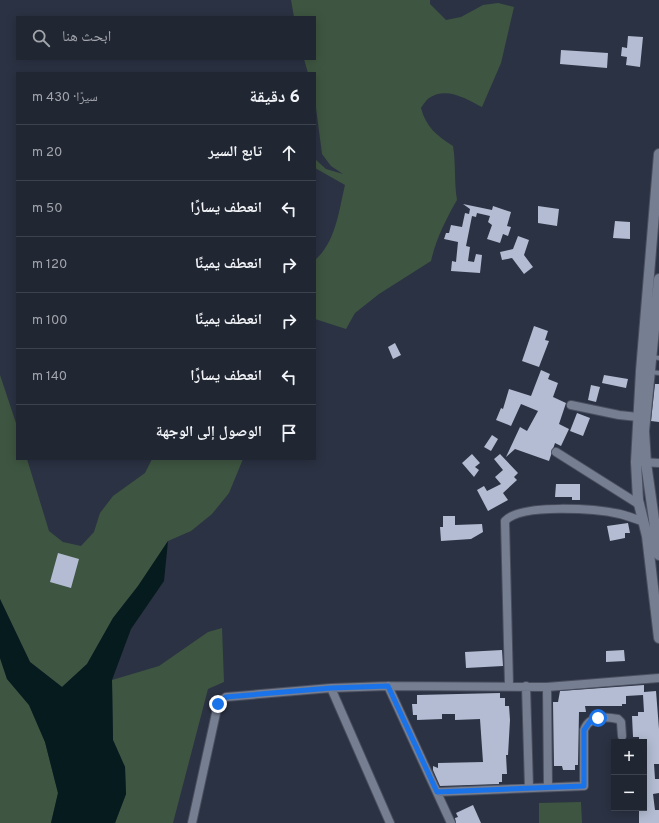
<!DOCTYPE html>
<html lang="ar">
<meta charset="utf-8">
<style>
:root{--surface:#202632;--page:#2d323e;--text:#f1f3f6;--muted:#a2a5ac;--line:#3d434d}
body{margin:0;font-family:Overpass,"Noto Naskh Arabic",sans-serif;background:var(--page);color:var(--text);direction:rtl}
.controls{position:absolute;right:12px;bottom:12px;display:grid;overflow:hidden;border-radius:0px;box-shadow:0 2px 10px #0003}
.controls button{width:36px;height:36px;display:grid;place-items:center;padding:0;border:0;border-bottom:1px solid var(--line);background:var(--surface);color:var(--text);font:20px sans-serif}
.stop{position:absolute;width:12px;height:12px;margin:-9px;border:3px solid #1a73e8;border-radius:50%;background:#fff}
.stop.end{background:#1a73e8;border-color:#fff;box-shadow:0 1px 4px #0008}
.list{margin:0;padding:0;list-style:none}
h2{display:flex;justify-content:space-between;align-items:center;height:52px;margin:0;padding:0 16px;font-size:17px}
h2 small{font-size:13px;font-weight:400;color:var(--muted)}
.list li{display:grid;grid-template-columns:26px 1fr auto;gap:12px;align-items:center;box-sizing:border-box;height:56px;padding:0 16px;border-top:1px solid var(--line)}
.list b{display:block;font-size:15px;white-space:nowrap}
.list em{font-size:13px;font-style:normal;color:var(--muted)}
.icon{flex:none;width:22px;height:22px;fill:none;stroke:currentColor;stroke-width:2;stroke-linecap:round;stroke-linejoin:round}
.map{position:relative;flex:none;width:659px;height:823px;overflow:hidden;direction:ltr}
.search{position:absolute;background:var(--surface);box-shadow:0 2px 10px #0003;left:16px;top:16px;width:300px;height:44px;display:flex;align-items:center;gap:10px;box-sizing:border-box;padding:0 14px;border-radius:0px;color:var(--muted);font-size:15px}
.panel{position:absolute;background:var(--surface);box-shadow:0 2px 10px #0003;left:16px;top:72px;width:300px;height:388px;border-radius:0px;direction:rtl}
.map>svg:first-child{display:block}
.green{fill:#3e5641}
.water{fill:#061b1d}
.building{fill:#b3bcd2}
.lines{fill:none;stroke-linecap:round;stroke-linejoin:round}
.lane-casing{stroke:#4a4f5e;stroke-width:6}
.street-casing{stroke:#4a4f5e;stroke-width:10}
.secondary-casing{stroke:#4a4f5e;stroke-width:12}
.lane{stroke:#767e92;stroke-width:4}
.street{stroke:#767e92;stroke-width:8}
.secondary{stroke:#767e92;stroke-width:10}
.route{stroke:#1a73e8;stroke-width:5}
</style>
<div class="map">
<svg width="659" height="823" viewBox="0 0 659 823">
<rect width="100%" height="100%" fill="#2b3243"/>
<path class="green" d="M291,0H430V4L446,20L461,17L483,5L498,3L514,7L501,63L482,107C467,99 446,86 429,98C426,100 423,105 421,108C426,127 437,136 453,146C456,164 454,182 457,200C446,219 436,239 431,261L379,294L355,313L346,329L315,319V260C336,242 339,210 345,185L315,168V159L326,169L343,174L331,166L322,154L315,100V73H308L304,59H315V17H294Z
M0,375L17,426V459H27L49,531L63,542L81,546L94,532L100,513L113,496L145,473L152,459H243L229,493L212,514L191,531L168,541L138,586L113,618L87,664L62,687L30,662L0,599Z
M222,628L224,682L208,689L173,823H115L126,794L125,767L113,740L112,680L159,666L208,632Z
M0,658L7,679L29,705L45,742L58,793L51,823H0Z
M581,802L582,823H539V803Z"/>
<path class="water" d="M168,541L164,581L131,629L112,680L113,740L125,767L126,794L115,823H51L58,793L45,742L29,705L7,679L0,658V599L30,662L62,687L87,664L113,618L138,586Z"/>
<path class="building" d="M628,36L643,37L640,67L626,65L627,57L621,56L622,47L627,48Z
M561,50L608,53L607,68L560,64Z
M463,204L492,210L493,206L511,212L507,226L511,227L508,236L503,234L500,243L487,239L492,225L488,222L490,216L477,213L476,217L472,216L466,246L470,247L468,261L474,262L476,254L482,255L480,273L451,271L452,261L456,262L458,242L444,239L446,233H449L451,225L462,227L465,213L469,214L470,209Z
M538,206L559,209L557,226L538,223Z
M615,221L630,222V239L613,238Z
M518,236L529,240L524,255L533,267L524,274L512,258L502,260L500,252L513,249Z
M534,326L548,331L545,340L549,341L539,367L522,361Z
M395,343L401,355L393,359L388,347Z
M541,370L550,374L548,379L558,383L553,397L566,403L559,424L569,429L561,446L555,443L549,461L515,449L506,457L520,427L527,431L538,411L521,404L511,426L496,420L501,408L503,409L509,389L531,396Z
M604,375L628,379L626,388L602,383Z
M655,384H659V422L651,421Z
M591,385L600,387L596,402L588,400Z
M577,413L590,418L583,436L570,431Z
M492,435L498,439L491,451L484,447Z
M472,454L480,463L475,467L479,470L474,477L462,463Z
M500,454L518,473L514,477L517,480L503,493L508,500L488,511L477,490L484,486L487,491L501,484L495,477L503,470L494,459Z
M556,484H580V500H572V497H555Z
M443,516H455V525L482,524L483,532L471,539L441,541L440,527H443Z
M628,523L630,533H625V538L610,541L607,526Z
M58,553L79,559L71,588L50,582Z
M502,650L503,666L466,668L465,652Z
M624,650L625,661L606,662V651Z
M644,685V692L656,691L659,729V764H654L655,779H659V793L653,794L655,810H659V823H639V811H643L644,808V742H639V737H633L632,716H638V712H644L643,695L626,696V704H622V706H585L586,712H579L578,765H575V770H563L562,766H554L553,702H558L560,691Z
M500,693V698H505V706H509L510,720L508,755H506L507,774H502V782H499V784L440,786L433,770V766L438,768V763L483,762L480,719L455,720V714H442V719L417,720V715H413L412,704H417V695Z
M473,805L481,823H456L455,818L458,817L456,813Z"/>
<g class="lines">
<defs>
<path id="lane" d="M651,357L659,358
M651,372L659,373"/>
<path id="street" d="M571,405L619,415L638,417
M556,452L640,505
M641,462L659,463
M509,685L505,521C521,503 597,509 620,514C628,516 636,519 644,522
M388,686L451,823
M526,686L529,788
M547,687L548,787
M331,688L388,686L547,687L659,678
M437,792L584,786V730C589,716 604,716 618,719L621,722L622,736
M192,823L218,704L226,697L331,688L390,823"/>
<path id="secondary" d="M659,154L641,371L636,462L638,500L647,536L659,638
M659,279L644,431L646,463L659,555"/>
</defs>
<use href="#lane" class="lane-casing"/>
<use href="#street" class="street-casing"/>
<use href="#secondary" class="secondary-casing"/>
<use href="#lane" class="lane"/>
<use href="#street" class="street"/>
<use href="#secondary" class="secondary"/>
</g>
<g class="lines">
<path class="route" d="M218,704L226,697L331,688L388,686L437,792L584,786V730L591,720L598,718"/>
</g>
</svg>
<div class="controls">
<button>+</button>
<button>−</button>
</div>
<div class="stop" style="left:598px;top:718px"></div>
<div class="stop end" style="left:218px;top:704px"></div>
<div class="search"><svg class="icon" aria-label="search" viewBox="0 0 24 24"><circle cx="10" cy="10" r="6"/><path d="M15 15l6 6"/></svg>ابحث هنا</div>
<section class="panel">
<h2>6 دقيقة<small>سيرًا · 430 m</small></h2>
<ul class="list">
<li><svg class="icon" aria-label="ahead" viewBox="0 0 24 24"><path d="M12 20V5M6 11l6-6 6 6"/></svg><div><b>تابع السير</b></div><em>20 m</em></li>
<li><svg class="icon" aria-label="left" viewBox="0 0 24 24"><path d="M17 20v-9H6M10 6l-5 5 5 5"/></svg><div><b>انعطف يسارًا</b></div><em>50 m</em></li>
<li><svg class="icon" aria-label="right" viewBox="0 0 24 24"><path d="M7 20v-9h11M14 6l5 5-5 5"/></svg><div><b>انعطف يمينًا</b></div><em>120 m</em></li>
<li><svg class="icon" aria-label="right" viewBox="0 0 24 24"><path d="M7 20v-9h11M14 6l5 5-5 5"/></svg><div><b>انعطف يمينًا</b></div><em>100 m</em></li>
<li><svg class="icon" aria-label="left" viewBox="0 0 24 24"><path d="M17 20v-9H6M10 6l-5 5 5 5"/></svg><div><b>انعطف يسارًا</b></div><em>140 m</em></li>
<li><svg class="icon" aria-label="arrive" viewBox="0 0 24 24"><path d="M6 21V4h12l-3 4 3 4H6"/></svg><div><b>الوصول إلى الوجهة</b></div></li>
</ul>
</section>
</div>
